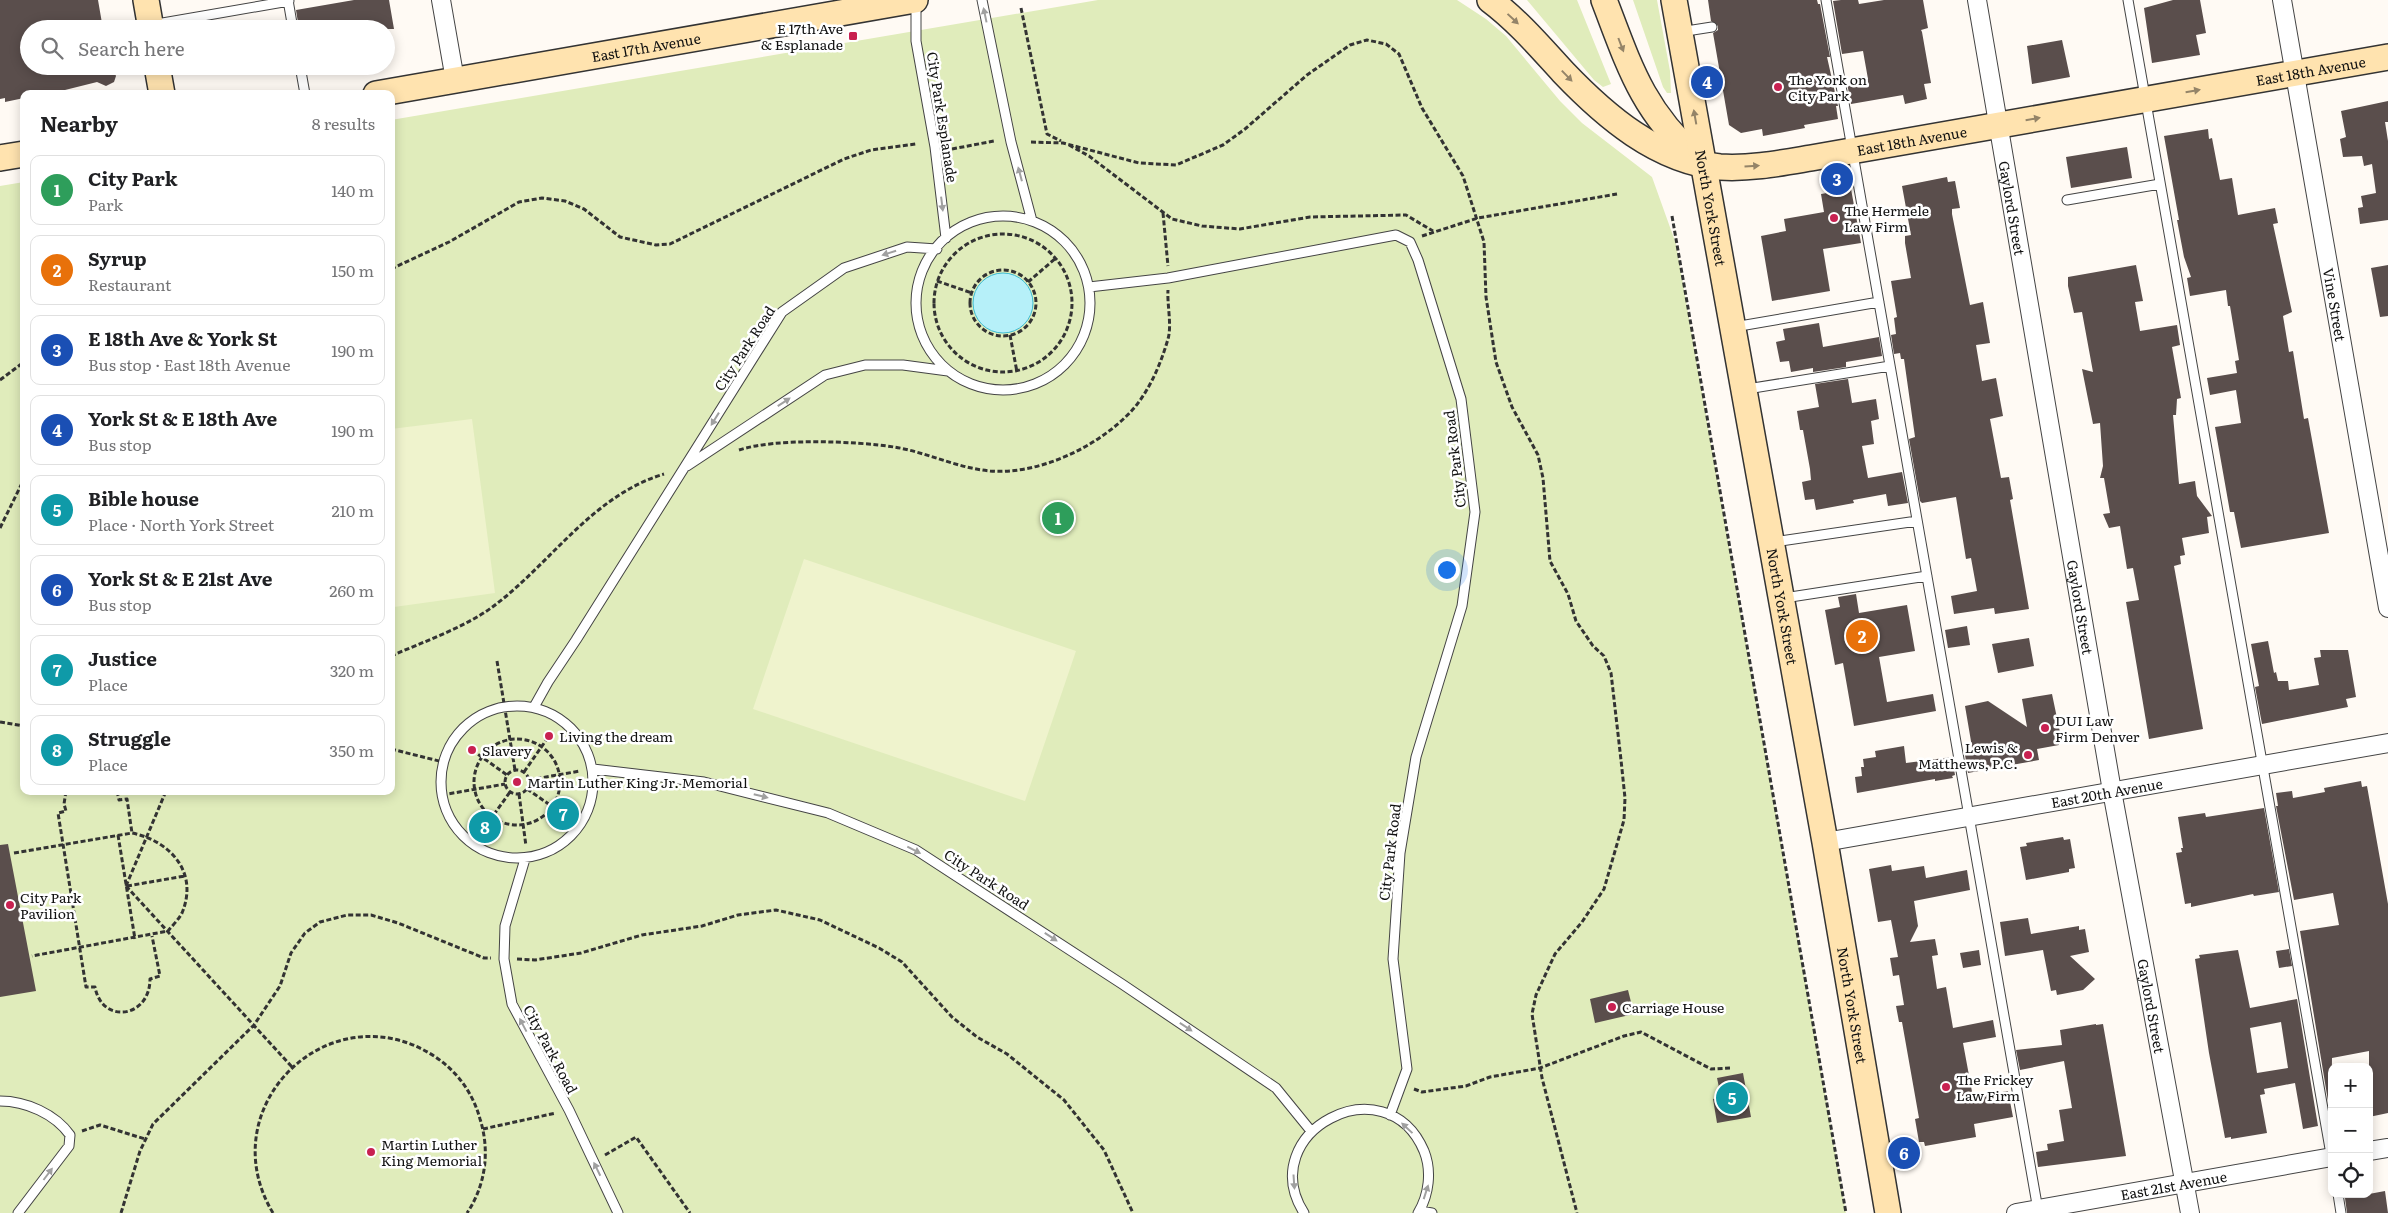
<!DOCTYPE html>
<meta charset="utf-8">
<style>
:root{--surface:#fff;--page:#f6f6f6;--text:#202124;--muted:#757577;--line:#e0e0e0;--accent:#c82151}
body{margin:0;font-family:Literata,serif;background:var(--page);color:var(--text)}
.controls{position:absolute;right:15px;bottom:15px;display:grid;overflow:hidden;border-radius:10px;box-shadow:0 2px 12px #0003}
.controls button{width:45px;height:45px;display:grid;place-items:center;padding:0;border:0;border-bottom:1px solid var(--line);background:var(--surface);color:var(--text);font:25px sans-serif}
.you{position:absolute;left:1446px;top:569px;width:18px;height:18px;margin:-12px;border:4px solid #fff;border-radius:50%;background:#1a73e8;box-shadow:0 0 0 8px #1a73e833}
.badge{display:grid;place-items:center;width:32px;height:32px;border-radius:50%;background:var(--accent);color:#fff;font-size:16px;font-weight:700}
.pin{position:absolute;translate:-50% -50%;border:2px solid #fff;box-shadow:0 1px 5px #0006}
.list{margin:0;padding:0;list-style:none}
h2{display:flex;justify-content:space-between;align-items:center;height:65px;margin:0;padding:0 20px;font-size:21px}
h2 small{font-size:16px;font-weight:400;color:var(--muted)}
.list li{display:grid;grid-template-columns:32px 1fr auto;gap:15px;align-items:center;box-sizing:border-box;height:70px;margin:0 10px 10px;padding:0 10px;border:1px solid var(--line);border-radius:10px}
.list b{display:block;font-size:19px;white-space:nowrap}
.list p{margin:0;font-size:16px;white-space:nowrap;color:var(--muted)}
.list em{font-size:16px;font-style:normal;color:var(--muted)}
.icon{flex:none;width:28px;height:28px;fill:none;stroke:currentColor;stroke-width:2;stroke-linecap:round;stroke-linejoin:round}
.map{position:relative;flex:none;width:2388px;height:1213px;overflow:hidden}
.search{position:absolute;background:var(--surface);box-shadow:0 2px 12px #0003;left:20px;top:20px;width:375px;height:55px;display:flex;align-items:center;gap:12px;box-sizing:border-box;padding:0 18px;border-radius:28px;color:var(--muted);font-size:19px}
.panel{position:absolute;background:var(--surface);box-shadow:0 2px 12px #0003;left:20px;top:90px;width:375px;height:705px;border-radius:10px}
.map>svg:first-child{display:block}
.green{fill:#e0ecbb}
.pitch{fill:#eff3cd}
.water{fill:#b6f0f9;stroke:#3abbd3}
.building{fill:#5a4e4c;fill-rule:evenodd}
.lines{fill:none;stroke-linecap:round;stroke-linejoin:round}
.lane-casing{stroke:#444;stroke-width:11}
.street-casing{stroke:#444;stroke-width:20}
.secondary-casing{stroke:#333;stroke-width:28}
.path{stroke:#333;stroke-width:3;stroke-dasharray:5 2.5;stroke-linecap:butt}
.lane{stroke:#fff;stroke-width:9}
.street{stroke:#fff;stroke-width:18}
.secondary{stroke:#ffe3af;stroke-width:25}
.oneway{fill:#a0a0a0}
.oneway2{fill:#948468}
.poi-dot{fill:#c82151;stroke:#fff;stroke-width:2}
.labels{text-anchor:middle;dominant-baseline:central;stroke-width:5;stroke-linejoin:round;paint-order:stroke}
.poi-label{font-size:14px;fill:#111;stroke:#fff;text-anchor:start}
.street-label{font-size:14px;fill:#111;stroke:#fff}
</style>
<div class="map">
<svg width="2388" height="1213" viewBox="0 0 2388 1213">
<rect width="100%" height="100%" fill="#fffaf4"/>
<path class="green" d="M1098,0H1457L1486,19L1506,36L1560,101L1582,123L1652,177L1676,244L1846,1213H0V186L24,182V791H391V120Z
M1527,0H1577L1611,84L1603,87L1594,80Z
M1633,0H1657L1670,71L1671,93H1667L1663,87Z"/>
<path class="pitch" d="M472,419L495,593L394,607L391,588V429Z
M804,559L1076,651L1025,801L753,709Z"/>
<path class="water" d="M973 303a30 30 0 1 1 60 0a30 30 0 1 1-60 0Z"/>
<path class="building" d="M0,0H98L103,29H27L29,66H112L116,76L114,82L106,86L97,82L49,94H24V98L5,102V98L0,99Z
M354,0H389L394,29H299L296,10Z
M1708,0H1817L1818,4H1820L1830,57H1827L1838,106H1836L1838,119L1804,125L1805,128L1763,136L1762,129L1741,133L1729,125L1713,33L1718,30V26L1711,21Z
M1841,0H1858L1859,4L1884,0H1923L1928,28L1921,30L1922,32L1931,83L1924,84L1927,99L1905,104L1903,95L1851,104L1847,83L1868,79L1863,51L1842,54L1833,1Z
M2173,0H2200L2206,33L2196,35L2200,55L2152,63L2144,8Z
M2062,40L2070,77L2032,84L2027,46Z
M2388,101V122H2385L2388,141V220L2360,224L2358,208L2363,207L2361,196L2376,193L2372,164L2364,166L2362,156L2343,157L2340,139L2346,137L2341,111Z
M2208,129L2209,139L2212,138L2220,180L2232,178L2238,215L2275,208L2278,223L2273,224L2292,312L2283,316L2289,352L2293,351L2304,419L2308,418L2329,533L2241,548L2234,512H2230L2215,427L2241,423L2236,390L2210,395L2207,378L2237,373L2235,361L2239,360L2230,306H2228L2226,290L2190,296L2187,278L2191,277L2184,257L2177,220H2179L2164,136Z
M2127,147L2132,178L2071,188L2066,157Z
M1947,177L1948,182L1955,181L1960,208L1952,209V214L1970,305L1983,302L1990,343L1976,345L1982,381L1996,378L2003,416L1990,419L2001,478L2009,477L2013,499L2010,500L2029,609L1995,614L1994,608L1954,614L1951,596L1977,591L1971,558L1966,559L1956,497L1922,503L1920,501L1909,439L1915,437L1904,359H1901L1900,353L1894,354L1891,335L1896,334L1894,318L1897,317L1891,281L1911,278L1905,243V236L1911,235L1902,186Z
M1851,189L1861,243L1823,249L1830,291L1772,301L1761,236L1786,231L1784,219L1824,212L1821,194Z
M2136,265L2143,301L2135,302L2140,331L2177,325L2180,345L2172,347L2181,398L2177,399L2176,415H2173L2179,484L2195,481L2197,496L2212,516L2207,517L2209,533L2182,538L2185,555L2180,556L2181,564L2174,566L2203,729L2149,739L2126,602L2139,600L2133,568L2127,569L2120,526L2109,528L2103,514L2110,513L2104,478H2100L2103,466L2100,423L2093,424L2082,369L2093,372L2082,312L2074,313L2068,286V277Z
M2388,265V316L2380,317L2371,268Z
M1819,323L1823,347L1879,337L1882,356L1846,362V367L1813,372V368L1791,372L1789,361L1780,362L1776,342L1785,340L1783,329Z
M1848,379L1852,403L1876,399L1879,419L1871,421L1874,444L1862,446L1868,478L1902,472L1908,503L1888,506L1886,494L1853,500L1854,503L1816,510L1814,499L1805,500L1802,482L1811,480L1810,469L1803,430H1800L1797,411L1819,407L1815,384Z
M1856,594L1859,613L1907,605L1915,651L1879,657L1887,702L1933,694L1936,711L1854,726L1843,663L1835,665L1825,610L1840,607L1838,597Z
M1967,626L1970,645L1948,648L1945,630Z
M2029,638L2034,666L1998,673L1992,644Z
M2268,641L2274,673L2276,672L2278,681H2288L2289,690L2319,685L2314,658L2321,657L2320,650H2348L2356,697L2346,699L2348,707L2262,724L2255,687L2259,686L2251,644Z
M2052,694L2062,742H2059V745L2037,749L2039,760L1968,773L1965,755L1973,753L1965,706L1988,701L2027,727L2022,699Z
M1904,746L1906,763L1952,757L1955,775L1952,776L1953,778L1935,781V779L1857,793L1855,777L1862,776L1861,767H1864L1863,759L1876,757L1875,751Z
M2361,781L2362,787L2367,786L2388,904V1113L2369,1117V1051L2332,1058L2331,1119L2300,931L2339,925L2333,893L2294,900L2276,806H2278L2276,793L2292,791L2293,798L2325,792L2324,788Z
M2264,808L2279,892L2254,896L2253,894L2191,907V903L2185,904L2176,853L2182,852L2181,848H2183L2178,817L2205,813L2206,817L2219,815Z
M2063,837L2064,840L2070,839L2075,868L2069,869V872L2026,880L2020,847L2027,846L2026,843Z
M8,844L36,991L0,997V845Z
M1891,865L1892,871L1924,866L1926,878L1967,870L1970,890L1914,901L1918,926L1910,942L1935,939L1938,955L1932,956L1937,989L1946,987L1953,1028L1993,1020L1996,1037L1963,1043L1973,1097L2008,1091L2013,1117L1974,1124L1976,1137L1925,1146L1924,1142H1919L1915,1119L1919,1118L1902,1022H1899L1896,1006L1904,1005L1899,975L1893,976L1890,958L1898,957L1891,920L1878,922L1869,869Z
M2028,918L2031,934L2079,926V930L2085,929L2089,952L2070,956L2095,979L2083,990L2057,995L2056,990L2051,991L2043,950L2005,956L2000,922Z
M2289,949L2292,966L2279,968L2276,951Z
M1979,950L1981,965L1963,968L1960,953Z
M2238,950L2250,1008L2297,999L2318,1126L2303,1129L2295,1083L2264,1089L2265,1094L2260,1095L2267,1133L2231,1139V1137L2225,1138L2209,1053L2195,959L2200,958L2199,955ZM2281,1022L2288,1068L2257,1073L2250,1028Z
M1628,990L1634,1014L1595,1023L1590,999Z
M2096,1024V1025L2103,1024L2126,1156L2038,1167L2036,1152L2048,1150L2047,1144L2064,1141L2059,1110L2072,1108L2064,1061L2020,1070L2016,1050L2062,1045L2060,1030Z
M1743,1073L1751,1117L1717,1123L1713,1099L1721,1097L1717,1078Z
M2385,1191L2388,1213H2347L2345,1198L2347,1197V1194H2369Z"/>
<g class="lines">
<defs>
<path id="lane" d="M288,0L293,29
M982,0L1011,142L1032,221
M1826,0L2038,1210
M2128,0L2332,1160
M916,3V41L935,147L946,238
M151,25L289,1
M1680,32L1712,27
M300,66L305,94
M2067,200L2160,184
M916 303a87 87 0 1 1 174 0a87 87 0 1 1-174 0Z
M1089,287L1168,278L1396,235L1410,242L1418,260L1461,399L1475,512L1462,606L1416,757L1400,853L1393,959L1407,1069L1390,1115
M1734,327L1879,302
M1747,389L1890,366
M687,466L825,375L865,365H903L948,371
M1774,542L1917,521
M1784,598L1927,576
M441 782a76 76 0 1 1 152 0a76 76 0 1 1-152 0Z
M534,707L548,682L576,640L782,312L844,268L907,247L937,249
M593,769L704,782L828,813L916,850L1122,984L1276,1088L1311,1131
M525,859L505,926L504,959L512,1004L569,1110L618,1213
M0,1101C26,1101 55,1114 70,1135L69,1146L18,1213
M2338,1194L2341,1213
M1420,1211L1432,1213
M1304,1213C1253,1132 1386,1062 1424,1151C1432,1171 1429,1195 1418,1213"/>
<g id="street">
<path d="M441,0L455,80"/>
<path id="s1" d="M1977,0L2112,791L2190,1213"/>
<path id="s2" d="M2282,0L2388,608"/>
<path id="s3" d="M1825,842L2388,743"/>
<path d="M2369,1151L2388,1148"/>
<path id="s4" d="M2016,1213L2332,1157"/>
</g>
<g id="secondary">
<path d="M146,0L151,29"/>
<path id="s5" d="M1490,0C1518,21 1540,47 1563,72C1605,116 1657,161 1720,167C1750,169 1781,163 1811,158L2388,57"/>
<path d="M1604,0C1629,65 1642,110 1696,158"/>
<path id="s6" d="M1674,0L1825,842L1888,1213"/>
<path d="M157,66L162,94"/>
<path id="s7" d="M376,94L915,0"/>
<path d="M0,158L24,154"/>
</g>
</defs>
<use href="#lane" class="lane-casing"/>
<use href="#street" class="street-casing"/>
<use href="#secondary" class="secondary-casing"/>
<path class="path" d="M1021,8L1047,134L1061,141
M1031,142L1063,143L1139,163L1176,165L1223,145L1245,129L1307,75L1350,45L1367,40L1386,44L1399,54L1422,108L1463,176L1484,242L1486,297L1496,362L1512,407L1538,455L1543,478L1550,561L1568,594L1576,621L1593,646L1604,656L1611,673L1621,760L1625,798L1624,820L1604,889L1582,922L1555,954L1536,995L1532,1014L1542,1078L1577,1213
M1069,145L1089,156L1172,219L1202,226L1240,229L1310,217L1406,215L1433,231
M952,149L994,141
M1163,213L1168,266
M1672,216L1846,1213
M934 303a69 69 0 1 1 138 0a69 69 0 1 1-138 0Z
M1422,236L1478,218L1617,194
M391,269L449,242L519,202L542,198L565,201L584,209L620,237L656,245L670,244L844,159L871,150L916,144
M970 303a33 33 0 1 1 66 0a33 33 0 1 1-66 0Z
M937,281L972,293
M1028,282L1056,258
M1010,335L1017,372
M0,380L24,362
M739,450C775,438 855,441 894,447C926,452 957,468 990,471C1041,475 1102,445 1135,407C1151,387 1161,363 1168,339C1172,325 1167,305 1168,290
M0,528L24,479
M391,656C423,642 463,628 491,608C550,565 591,496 664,474
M497,661L515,770
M0,722L24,726
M474 782a43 43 0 1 1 86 0a43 43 0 1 1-86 0Z
M391,749L443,762
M472,750L507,775
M505 782a12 12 0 1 1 24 0a12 12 0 1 1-24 0Z
M524,772L549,736
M529,780L580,771
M527,789L563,814
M66,791L64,804L66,811L58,813L86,987H95C102,1025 150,1018 150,979L160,976L152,936
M117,791L119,800L127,799L132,833
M519,794L526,846
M442,795L505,784
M485,827L510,792
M118,835L135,939
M14,853L132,833C170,841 199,872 182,913C179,919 172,926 168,931L32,956
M126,886L292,1067
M126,886L166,791
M127,886L185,876
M517,959L535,960L581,953L642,935L702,926L738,915L776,910L820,920L879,948L902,962L952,1017L977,1037L1007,1054L1064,1100L1104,1150L1133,1213
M1414,1089L1422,1092L1466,1086L1490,1077L1540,1068L1624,1036L1641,1032L1711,1069L1730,1068
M483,1129L556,1113
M82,1131L100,1125L145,1139
M605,1155L636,1137L690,1213
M121,1213L140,1151L153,1124L254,1025L280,986L291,953L305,933L320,922L347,915H371L398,923L484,958H491
M273,1213C209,1107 330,989 434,1056C457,1071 473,1093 480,1119C490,1150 486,1185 467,1213"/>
<use href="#lane" class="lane"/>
<use href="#street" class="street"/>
<use href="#secondary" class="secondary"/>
</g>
<defs><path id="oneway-solid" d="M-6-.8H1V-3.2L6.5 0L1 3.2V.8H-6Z" transform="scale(1.25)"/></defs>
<g class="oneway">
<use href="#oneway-solid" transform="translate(985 15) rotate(-102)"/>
<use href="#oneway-solid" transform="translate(1020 174) rotate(-105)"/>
<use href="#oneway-solid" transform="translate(942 204) rotate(83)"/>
<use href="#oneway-solid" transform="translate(889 253) rotate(162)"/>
<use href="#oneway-solid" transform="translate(784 402) rotate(-33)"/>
<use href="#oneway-solid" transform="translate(715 419) rotate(122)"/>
<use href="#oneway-solid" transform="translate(761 796) rotate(14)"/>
<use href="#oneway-solid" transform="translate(914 850) rotate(27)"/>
<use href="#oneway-solid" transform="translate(1051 937) rotate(33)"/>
<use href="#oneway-solid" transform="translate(523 1025) rotate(-118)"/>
<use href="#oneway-solid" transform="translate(1186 1027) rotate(34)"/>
<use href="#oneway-solid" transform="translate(1407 1128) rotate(-137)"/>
<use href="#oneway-solid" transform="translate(597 1169) rotate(-116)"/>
<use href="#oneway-solid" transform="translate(48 1174) rotate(-53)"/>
<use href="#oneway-solid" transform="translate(1294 1182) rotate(86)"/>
<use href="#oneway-solid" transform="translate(1426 1192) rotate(-72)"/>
</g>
<g class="oneway2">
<use href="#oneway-solid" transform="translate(1513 19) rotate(43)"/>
<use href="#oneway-solid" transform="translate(1621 45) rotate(69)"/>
<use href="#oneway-solid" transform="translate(1567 76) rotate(46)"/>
<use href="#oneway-solid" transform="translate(2193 91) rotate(-10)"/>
<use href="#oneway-solid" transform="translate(1695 117) rotate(-100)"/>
<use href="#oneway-solid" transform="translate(2033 119) rotate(-10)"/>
<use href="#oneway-solid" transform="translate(1752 166) rotate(-4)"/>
</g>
<g class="poi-dot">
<rect x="848" y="31" width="10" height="10" rx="2.5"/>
<circle cx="1778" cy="87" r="5"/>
<circle cx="1834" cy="218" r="5"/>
<circle cx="2045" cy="728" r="5"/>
<circle cx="549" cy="736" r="5"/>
<circle cx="472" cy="750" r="5"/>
<circle cx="2028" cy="755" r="5"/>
<circle cx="517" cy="782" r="5"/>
<circle cx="10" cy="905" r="5"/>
<circle cx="1612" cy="1007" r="5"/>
<circle cx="1946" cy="1087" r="5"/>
<circle cx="371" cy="1152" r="5"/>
</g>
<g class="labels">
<g class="poi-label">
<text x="843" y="28" text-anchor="end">E 17th Ave<tspan x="843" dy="16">&amp; Esplanade</tspan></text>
<text x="1788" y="79">The York on<tspan x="1788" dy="16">City Park</tspan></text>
<text x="1844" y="210">The Hermele<tspan x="1844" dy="16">Law Firm</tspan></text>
<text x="2055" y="720">DUI Law<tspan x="2055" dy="16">Firm Denver</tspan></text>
<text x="559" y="736">Living the dream</text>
<text x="2018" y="747" text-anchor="end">Lewis &amp;<tspan x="2018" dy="16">Matthews, P.C.</tspan></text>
<text x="482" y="750">Slavery</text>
<text x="527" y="782">Martin Luther King Jr. Memorial</text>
<text x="20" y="897">City Park<tspan x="20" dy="16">Pavilion</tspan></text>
<text x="1622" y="1007">Carriage House</text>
<text x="1956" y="1079">The Frickey<tspan x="1956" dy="16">Law Firm</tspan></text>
<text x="381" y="1144">Martin Luther<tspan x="381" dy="16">King Memorial</tspan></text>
</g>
<g class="street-label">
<text stroke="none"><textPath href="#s7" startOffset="274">East 17th Avenue</textPath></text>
<text stroke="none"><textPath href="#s5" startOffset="889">East 18th Avenue</textPath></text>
<text transform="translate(943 117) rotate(81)">City Park Esplanade</text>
<text stroke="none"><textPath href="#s5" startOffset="484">East 18th Avenue</textPath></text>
<text stroke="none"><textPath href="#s6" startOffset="211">North York Street</textPath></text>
<text stroke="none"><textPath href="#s1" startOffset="211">Gaylord Street</textPath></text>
<text stroke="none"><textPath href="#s2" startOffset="309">Vine Street</textPath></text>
<text transform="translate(744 348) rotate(-57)">City Park Road</text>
<text transform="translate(1454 459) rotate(-97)">City Park Road</text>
<text stroke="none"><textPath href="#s6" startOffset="616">North York Street</textPath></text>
<text stroke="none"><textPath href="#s1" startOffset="616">Gaylord Street</textPath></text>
<text stroke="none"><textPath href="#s3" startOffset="286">East 20th Avenue</textPath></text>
<text transform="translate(1389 852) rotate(-83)">City Park Road</text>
<text transform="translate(987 879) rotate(33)">City Park Road</text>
<text stroke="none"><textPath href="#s6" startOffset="1021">North York Street</textPath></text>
<text stroke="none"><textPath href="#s1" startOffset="1021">Gaylord Street</textPath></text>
<text transform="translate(551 1049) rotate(62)">City Park Road</text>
<text stroke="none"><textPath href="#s4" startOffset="160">East 21st Avenue</textPath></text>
</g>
</g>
</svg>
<div class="controls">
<button>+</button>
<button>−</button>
<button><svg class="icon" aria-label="locate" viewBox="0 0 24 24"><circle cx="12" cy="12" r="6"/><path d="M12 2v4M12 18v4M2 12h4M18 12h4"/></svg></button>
</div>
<div class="you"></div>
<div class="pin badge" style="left:1058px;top:518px;background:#2e9e5b">1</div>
<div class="pin badge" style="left:1862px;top:636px;background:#e8710a">2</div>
<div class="pin badge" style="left:1837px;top:179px;background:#1a4fb4">3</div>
<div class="pin badge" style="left:1707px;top:82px;background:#1a4fb4">4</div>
<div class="pin badge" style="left:1732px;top:1098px;background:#0f9aa8">5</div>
<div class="pin badge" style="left:1904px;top:1153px;background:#1a4fb4">6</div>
<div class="pin badge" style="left:563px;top:814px;background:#0f9aa8">7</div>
<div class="pin badge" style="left:485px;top:827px;background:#0f9aa8">8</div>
<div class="search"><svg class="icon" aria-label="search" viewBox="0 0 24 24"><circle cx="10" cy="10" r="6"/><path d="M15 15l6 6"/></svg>Search here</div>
<section class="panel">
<h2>Nearby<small>8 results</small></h2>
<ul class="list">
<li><span class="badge" style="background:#2e9e5b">1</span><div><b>City Park</b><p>Park</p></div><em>140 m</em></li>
<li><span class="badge" style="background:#e8710a">2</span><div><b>Syrup</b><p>Restaurant</p></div><em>150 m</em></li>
<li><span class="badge" style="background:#1a4fb4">3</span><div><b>E 18th Ave &amp; York St</b><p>Bus stop · East 18th Avenue</p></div><em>190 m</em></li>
<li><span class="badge" style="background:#1a4fb4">4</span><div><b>York St &amp; E 18th Ave</b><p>Bus stop</p></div><em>190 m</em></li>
<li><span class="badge" style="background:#0f9aa8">5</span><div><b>Bible house</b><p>Place · North York Street</p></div><em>210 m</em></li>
<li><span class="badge" style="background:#1a4fb4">6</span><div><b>York St &amp; E 21st Ave</b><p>Bus stop</p></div><em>260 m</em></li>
<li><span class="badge" style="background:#0f9aa8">7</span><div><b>Justice</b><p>Place</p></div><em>320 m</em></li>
<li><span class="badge" style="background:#0f9aa8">8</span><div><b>Struggle</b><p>Place</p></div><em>350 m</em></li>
</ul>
</section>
</div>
